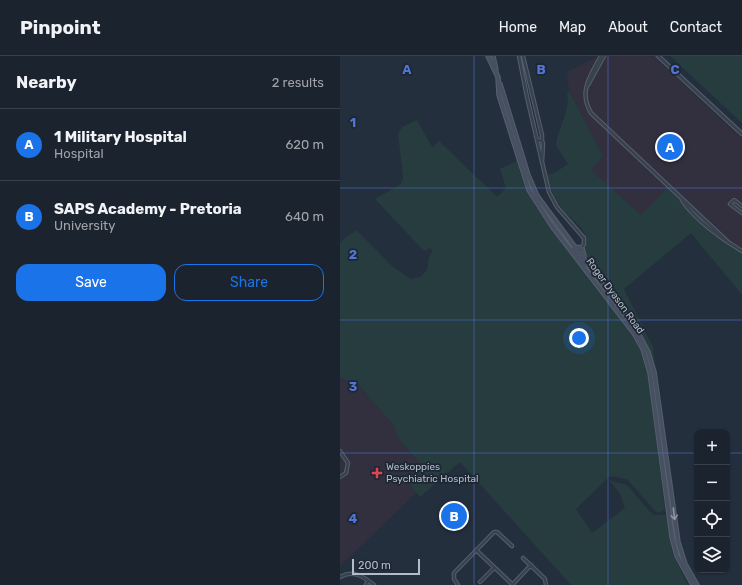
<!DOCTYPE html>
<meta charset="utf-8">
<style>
:root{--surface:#1b232e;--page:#242b36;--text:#f1f3f6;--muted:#a0a4aa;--line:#39404a;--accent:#1a73e8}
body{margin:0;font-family:Rubik,sans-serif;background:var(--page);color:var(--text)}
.controls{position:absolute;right:12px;bottom:12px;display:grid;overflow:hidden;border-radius:8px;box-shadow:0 1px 3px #0004}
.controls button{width:36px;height:36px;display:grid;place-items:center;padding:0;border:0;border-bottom:1px solid var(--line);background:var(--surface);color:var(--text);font:20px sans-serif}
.scale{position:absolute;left:12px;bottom:10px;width:68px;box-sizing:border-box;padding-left:4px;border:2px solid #b4bcc9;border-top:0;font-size:11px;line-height:14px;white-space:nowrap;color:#b4bcc9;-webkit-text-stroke:3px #1d2633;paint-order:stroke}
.you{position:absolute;left:239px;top:282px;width:14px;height:14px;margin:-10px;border:3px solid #fff;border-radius:50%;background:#1a73e8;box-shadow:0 0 0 6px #1a73e833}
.badge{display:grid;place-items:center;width:26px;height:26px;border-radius:50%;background:var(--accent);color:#fff;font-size:13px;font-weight:700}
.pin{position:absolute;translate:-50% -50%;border:2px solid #fff;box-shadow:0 1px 4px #0006}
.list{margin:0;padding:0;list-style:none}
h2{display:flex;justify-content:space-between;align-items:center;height:52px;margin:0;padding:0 16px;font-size:17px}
h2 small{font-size:13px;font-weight:400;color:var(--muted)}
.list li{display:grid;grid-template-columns:26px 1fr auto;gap:12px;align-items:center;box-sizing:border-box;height:72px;padding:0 16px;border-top:1px solid var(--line)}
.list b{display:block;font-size:15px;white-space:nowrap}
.list p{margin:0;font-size:13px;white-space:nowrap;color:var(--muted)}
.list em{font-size:13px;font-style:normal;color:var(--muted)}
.actions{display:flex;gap:8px;padding:12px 16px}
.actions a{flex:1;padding:9px 0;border:1px solid var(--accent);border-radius:12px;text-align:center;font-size:14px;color:var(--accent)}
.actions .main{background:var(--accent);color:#fff}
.icon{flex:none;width:22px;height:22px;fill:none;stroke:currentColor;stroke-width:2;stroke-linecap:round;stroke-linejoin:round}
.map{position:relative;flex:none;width:402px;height:529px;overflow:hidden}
header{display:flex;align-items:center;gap:24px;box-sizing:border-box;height:56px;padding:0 20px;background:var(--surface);border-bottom:1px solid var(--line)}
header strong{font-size:19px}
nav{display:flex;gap:22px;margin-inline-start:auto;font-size:14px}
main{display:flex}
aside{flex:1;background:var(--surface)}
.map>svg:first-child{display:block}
.medical{fill:#32303f}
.green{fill:#263c3f}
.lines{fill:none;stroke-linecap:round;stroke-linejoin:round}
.minor-casing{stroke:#565f6c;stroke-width:4.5}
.tertiary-casing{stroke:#565f6c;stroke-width:5}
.secondary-casing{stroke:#565f6c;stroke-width:5.5}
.minor{stroke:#38414e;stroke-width:2.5}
.tertiary{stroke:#38414e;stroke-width:3}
.secondary{stroke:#465061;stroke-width:3.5}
.oneway{stroke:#8e96a5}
.grid{fill:none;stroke:#5274d3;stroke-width:1;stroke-opacity:0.55}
.health-dot{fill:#e0444e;stroke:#1d2633;stroke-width:1.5}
.labels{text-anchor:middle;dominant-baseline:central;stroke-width:3.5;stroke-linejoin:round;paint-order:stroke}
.street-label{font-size:10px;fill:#b4bcc9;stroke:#1d2633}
.poi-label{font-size:10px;fill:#b4bcc9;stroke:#1d2633;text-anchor:start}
.grid-label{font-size:13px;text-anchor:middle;font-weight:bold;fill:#5274d3;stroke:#1d2633;stroke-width:3.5;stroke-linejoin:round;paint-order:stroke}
</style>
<header>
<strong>Pinpoint</strong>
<nav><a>Home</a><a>Map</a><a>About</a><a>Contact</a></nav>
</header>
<main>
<aside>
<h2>Nearby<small>2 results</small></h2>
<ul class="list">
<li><span class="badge">A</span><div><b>1 Military Hospital</b><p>Hospital</p></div><em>620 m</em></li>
<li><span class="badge">B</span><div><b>SAPS Academy - Pretoria</b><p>University</p></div><em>640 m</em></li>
</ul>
<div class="actions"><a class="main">Save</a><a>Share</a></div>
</aside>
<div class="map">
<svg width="402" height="529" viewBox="0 0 402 529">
<rect width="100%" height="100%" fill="#242f3e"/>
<path class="medical" d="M259,0H313L402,83V196L372,177L327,132L301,159L251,114L263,100L229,35L227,16Z
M0,322L18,328L54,370L57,380L82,410L66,424L76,437L0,510Z"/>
<path class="green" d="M330,0H402V67Z
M229,35L263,100L251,114L301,159L327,132L372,177L402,196V239L351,177L284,233L313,291L315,307L302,278L245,199C243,193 248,187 246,181C243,171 231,162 224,155C215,144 210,132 207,119L214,117L228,108L216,89C218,71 231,55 227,37Z
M77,64L92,91L99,85L157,141L166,132L160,113L177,105L184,129L196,151L292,278L302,297L308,318L325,454L319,457L315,455L287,423L270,420L236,453L252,477L285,452L280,437L269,424L287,429L313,459H326L333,499L348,529H231L120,406L80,441L66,424L82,410L57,380L54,370L18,328L0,322V186L16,174L52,210L71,223L80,221L87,214L89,200L93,195L90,192L84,195L35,143L61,128L63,122L58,77L62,71Z"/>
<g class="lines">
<defs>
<path id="minor" d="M179,0L187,41L209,136L217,151L244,182V188L237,197
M183,0L202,79V85L197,84
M261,0C251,19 238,35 251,57L388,186
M248,29L264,0
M202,106L203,87L202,85
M342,144C354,163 383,184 402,195
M402,150L394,144L390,148L402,157
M0,395L8,407L6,417L0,421
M136,494L173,529
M183,502L205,523L206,529
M0,521C13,513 24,521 34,529
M140,526L154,512
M26,529L28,525
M118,529L114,523V517L154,476H157L172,490
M172,529L191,509"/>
<path id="tertiary" d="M318,0L402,78"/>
<path id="secondary" d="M148,0L158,21L159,39L189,134L212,170L294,277L303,293L310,317L332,481L337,500L353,529
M153,0L156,14
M160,28L188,119L197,140L297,275L308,296L314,316L338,486L345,508L357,529
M235,191L242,192L244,200
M233,193L245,209"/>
</defs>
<use href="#minor" class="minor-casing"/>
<use href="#tertiary" class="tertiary-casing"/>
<use href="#secondary" class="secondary-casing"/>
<use href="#minor" class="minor"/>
<use href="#tertiary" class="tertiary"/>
<use href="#secondary" class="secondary"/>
</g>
<defs><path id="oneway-shaft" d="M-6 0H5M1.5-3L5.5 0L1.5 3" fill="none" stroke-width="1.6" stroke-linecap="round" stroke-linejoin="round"/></defs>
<use class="oneway" href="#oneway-shaft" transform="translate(334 458) rotate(83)"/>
<path class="grid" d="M134,0V529M268,0V529M0,132H402M0,264H402M0,397H357M387,397H402"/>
<path class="health-dot" d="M35 411h4v4h4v4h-4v4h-4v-4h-4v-4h4z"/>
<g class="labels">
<g class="street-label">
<text transform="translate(275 240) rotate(54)">Roger Dyason Road</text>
</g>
<g class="poi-label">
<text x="46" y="411">Weskoppies<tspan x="46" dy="12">Psychiatric Hospital</tspan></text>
</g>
</g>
<g class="grid-label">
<text x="67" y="18">A</text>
<text x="201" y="18">B</text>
<text x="335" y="18">C</text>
<text x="13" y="71">1</text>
<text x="13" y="203">2</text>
<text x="13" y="335">3</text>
<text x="13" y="467">4</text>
</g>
</svg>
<div class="controls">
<button>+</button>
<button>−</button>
<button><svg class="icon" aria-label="locate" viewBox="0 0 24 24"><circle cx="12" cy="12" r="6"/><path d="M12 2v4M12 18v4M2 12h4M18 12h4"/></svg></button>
<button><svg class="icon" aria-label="layers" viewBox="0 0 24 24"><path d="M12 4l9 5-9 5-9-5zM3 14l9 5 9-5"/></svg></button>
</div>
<div class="scale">200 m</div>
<div class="you"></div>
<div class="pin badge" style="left:330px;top:91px">A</div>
<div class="pin badge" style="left:114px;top:460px">B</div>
</div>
</main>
